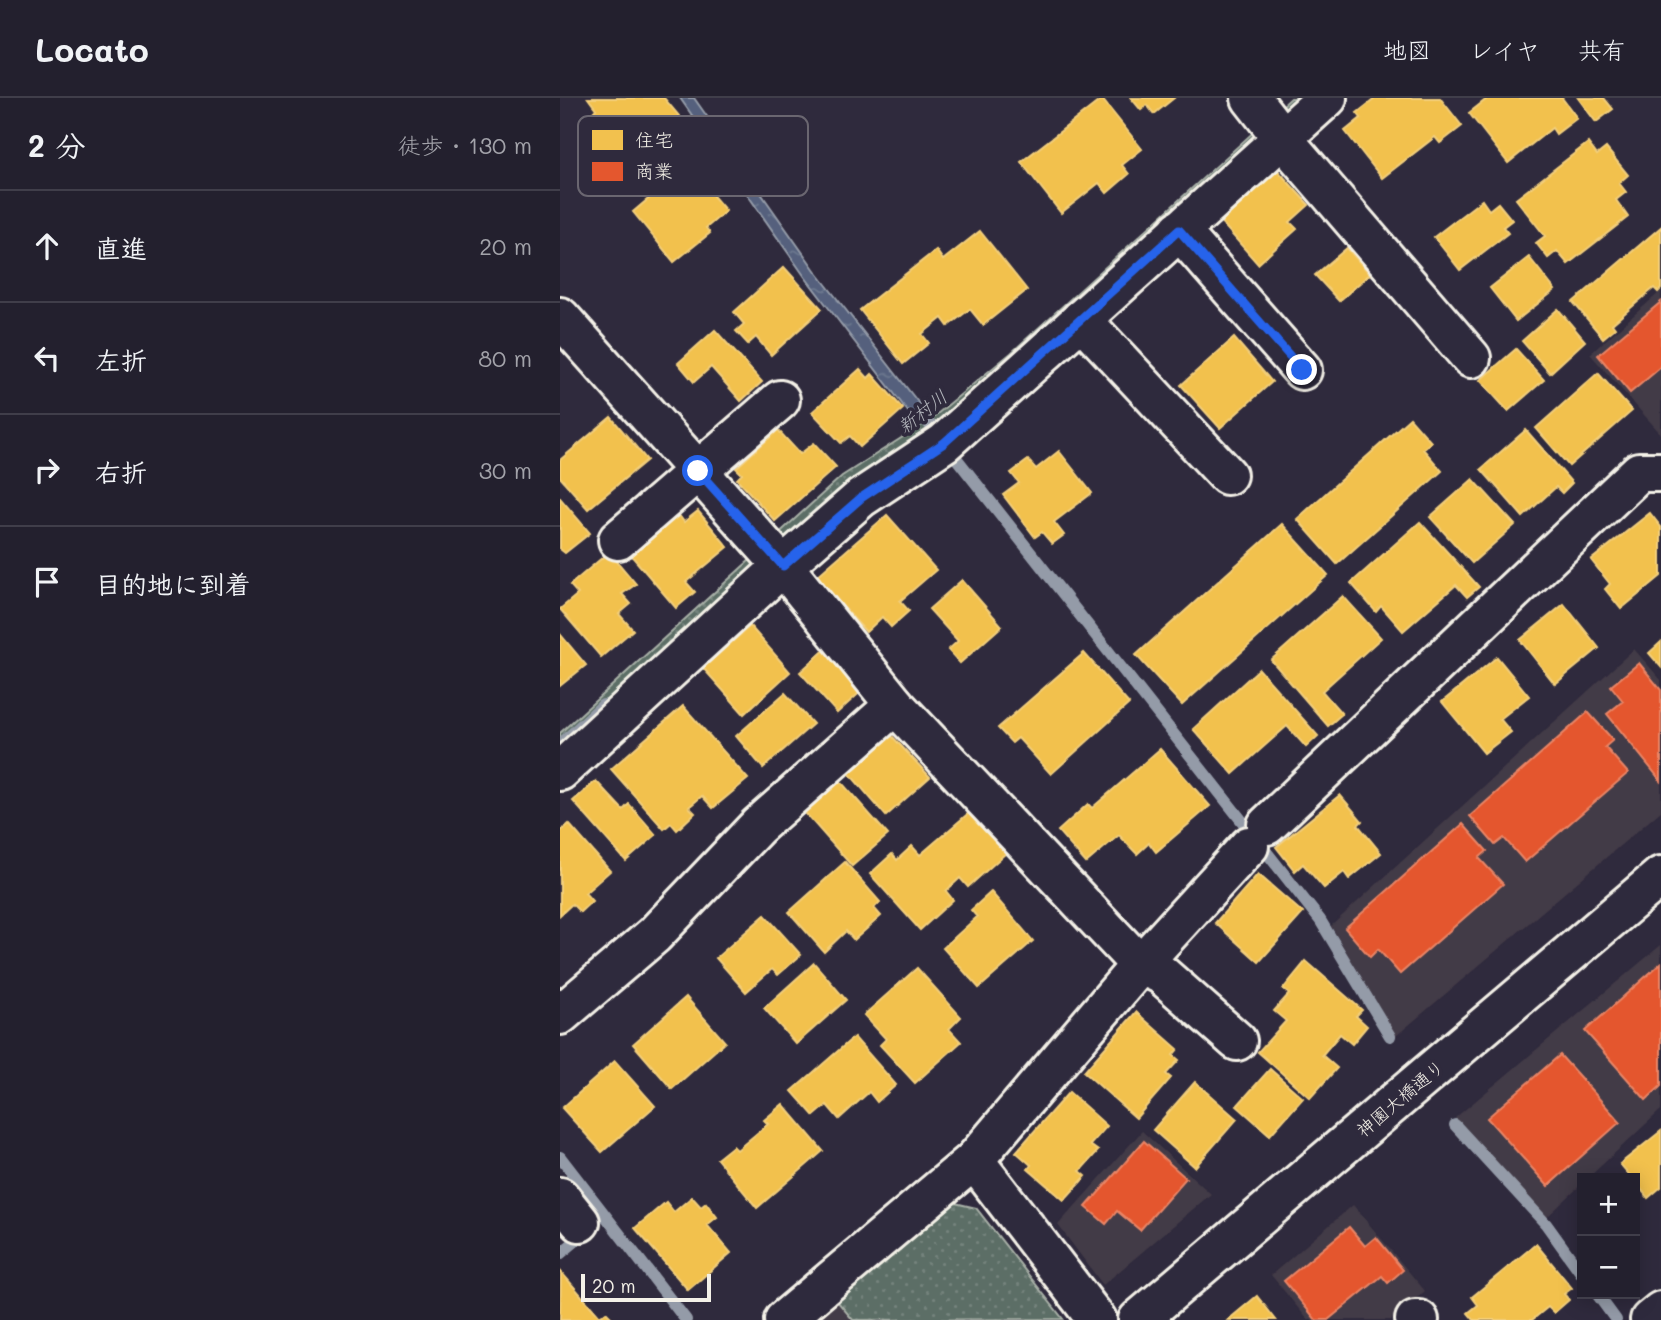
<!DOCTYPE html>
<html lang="ja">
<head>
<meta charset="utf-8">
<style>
	:root { --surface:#23202e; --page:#2f2d3a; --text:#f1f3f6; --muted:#a3a3aa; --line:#403e4a }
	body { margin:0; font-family:Mali,"Klee One",sans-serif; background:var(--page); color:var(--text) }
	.controls { position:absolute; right:21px; bottom:21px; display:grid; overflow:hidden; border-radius:0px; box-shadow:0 4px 18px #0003 }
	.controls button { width:63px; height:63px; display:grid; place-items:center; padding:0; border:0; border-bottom:2px solid var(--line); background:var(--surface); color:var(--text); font:35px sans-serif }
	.scale { position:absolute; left:21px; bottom:18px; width:130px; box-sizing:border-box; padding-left:7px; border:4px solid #f4f1e8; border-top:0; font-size:19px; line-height:24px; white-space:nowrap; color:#f4f1e8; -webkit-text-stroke:5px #2f2a3d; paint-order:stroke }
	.stop { position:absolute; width:21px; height:21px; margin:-16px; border:5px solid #2563eb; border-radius:50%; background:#fff }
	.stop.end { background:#2563eb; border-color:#fff; box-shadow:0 2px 7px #0008 }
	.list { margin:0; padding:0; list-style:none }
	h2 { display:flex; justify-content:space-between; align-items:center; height:91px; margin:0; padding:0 28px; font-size:30px }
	h2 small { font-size:23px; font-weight:400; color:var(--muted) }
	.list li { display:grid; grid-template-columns:46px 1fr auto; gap:21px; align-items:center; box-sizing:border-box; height:112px; padding:0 28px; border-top:2px solid var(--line) }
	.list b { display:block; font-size:26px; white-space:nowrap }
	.list em { font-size:23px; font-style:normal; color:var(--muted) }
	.icon { flex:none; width:38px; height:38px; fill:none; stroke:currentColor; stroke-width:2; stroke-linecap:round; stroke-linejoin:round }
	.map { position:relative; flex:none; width:1101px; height:1222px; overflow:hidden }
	header { display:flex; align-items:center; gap:42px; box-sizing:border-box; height:98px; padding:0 35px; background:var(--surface); border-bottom:2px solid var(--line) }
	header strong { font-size:33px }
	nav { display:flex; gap:38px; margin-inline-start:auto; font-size:24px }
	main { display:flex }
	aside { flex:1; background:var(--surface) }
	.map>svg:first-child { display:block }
	.built { fill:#423a46 }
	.grass { fill:url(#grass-dots); stroke:#a8b0a7; stroke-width:2 }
	.water { fill:url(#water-ripples); stroke:#949ba8; stroke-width:2 }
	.homes { fill:#f2c14e; stroke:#f3cf7c; stroke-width:2 }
	.shops { fill:#e4572e; stroke:#e98566; stroke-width:2 }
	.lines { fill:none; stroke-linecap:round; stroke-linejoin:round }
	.stream { stroke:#949ba8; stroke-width:12 }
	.street-casing { stroke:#f4f1e8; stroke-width:44 }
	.secondary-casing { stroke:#f4f1e8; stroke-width:44 }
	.street { stroke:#2f2a3d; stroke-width:38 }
	.secondary { stroke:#2f2a3d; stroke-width:38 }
	.route { stroke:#2563eb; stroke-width:9 }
	.labels { text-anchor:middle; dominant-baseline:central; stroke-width:7; stroke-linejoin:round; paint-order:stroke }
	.street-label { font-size:18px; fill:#f4f1e8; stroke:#2f2a3d }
	.water-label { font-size:19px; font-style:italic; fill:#b4b7bd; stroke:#2f2a3d }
	.key { fill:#2f2a3d; stroke:#6a6670; stroke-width:2 }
	.key-label { font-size:19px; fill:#f4f1e8 }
</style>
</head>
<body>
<header>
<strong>Locato</strong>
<nav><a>地図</a><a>レイヤ</a><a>共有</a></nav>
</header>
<main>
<aside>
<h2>2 分<small>徒歩 · 130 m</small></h2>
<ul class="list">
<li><svg class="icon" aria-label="ahead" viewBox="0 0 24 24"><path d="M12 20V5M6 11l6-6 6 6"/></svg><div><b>直進</b></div><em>20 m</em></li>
<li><svg class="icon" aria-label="left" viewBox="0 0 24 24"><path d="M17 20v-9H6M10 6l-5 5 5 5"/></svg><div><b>左折</b></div><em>80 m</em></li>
<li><svg class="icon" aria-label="right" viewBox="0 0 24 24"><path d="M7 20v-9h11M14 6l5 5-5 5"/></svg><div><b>右折</b></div><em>30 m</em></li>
<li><svg class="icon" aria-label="arrive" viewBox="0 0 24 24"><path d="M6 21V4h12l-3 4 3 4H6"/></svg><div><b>目的地に到着</b></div></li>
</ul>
</aside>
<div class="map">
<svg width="1101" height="1222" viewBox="0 0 1101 1222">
	<defs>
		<pattern id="grass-dots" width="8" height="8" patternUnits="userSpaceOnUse" patternTransform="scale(1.75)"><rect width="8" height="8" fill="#5c6e66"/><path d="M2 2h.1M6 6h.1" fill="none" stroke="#74837c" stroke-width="1.8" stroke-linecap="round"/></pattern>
		<pattern id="water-ripples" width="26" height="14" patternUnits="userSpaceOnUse" patternTransform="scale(1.75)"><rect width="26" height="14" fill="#54617d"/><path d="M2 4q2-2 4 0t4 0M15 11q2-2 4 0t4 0" fill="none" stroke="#6d788f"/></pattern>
	</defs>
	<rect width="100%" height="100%" fill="#2f2a3d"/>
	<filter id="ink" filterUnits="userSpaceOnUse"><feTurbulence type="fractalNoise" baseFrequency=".0143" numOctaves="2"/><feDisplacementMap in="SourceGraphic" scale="14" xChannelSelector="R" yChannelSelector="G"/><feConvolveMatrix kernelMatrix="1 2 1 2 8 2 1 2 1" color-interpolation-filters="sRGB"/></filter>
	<g filter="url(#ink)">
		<g class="built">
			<path d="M1101 193V336L1030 256Z"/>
			<path d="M1074 551 1101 582V713L836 938 771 828Z"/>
			<path d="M1101 847V1012L1028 1080H1022V1086L987 1119 895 1020Z"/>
			<path d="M582 1033 651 1096 543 1187 498 1127Z"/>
			<path d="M793 1107 865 1193 831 1222H748L711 1177Z"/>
			<path d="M277 1203 293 1222H253Z"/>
		</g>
		<g class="grass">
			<path d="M731 0H756L0 659V635L282 378 371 321 451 255Z"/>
			<path d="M395 1105 416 1110 503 1221 293 1222 277 1203Z"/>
		</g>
		<path class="water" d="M120 0H134L257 175 371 321 359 328 245 179Z"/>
		<g class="homes">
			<path d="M28 0H104L120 19 70 60 32 15 36 11Z"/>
			<path d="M571 0H614L594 16 587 7 581 12Z"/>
			<path d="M816 0H880L902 28 880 45 875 39 822 80 785 33 801 20 797 15Z"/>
			<path d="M928 0H1002L1017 20 996 36 992 30 948 65 909 15Z"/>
			<path d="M1018 0H1044L1053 11 1036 24Z"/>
			<path d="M542 1 582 51 562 67 569 76 547 95 539 85 501 115 461 64Z"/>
			<path d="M1028 45 1037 57 1046 50 1068 77 1059 85 1066 94 1056 102 1068 119 1008 166 997 153 988 160 976 145 985 138 956 101Z"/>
			<path d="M133 63 148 81 143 86 166 113 146 130 150 135 114 164 73 114Z"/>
			<path d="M712 66 749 107 730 124 737 131 698 166 660 123 679 106 673 100Z"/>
			<path d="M922 102 929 112 938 105 952 122 943 129 948 135 900 172 874 139Z"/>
			<path d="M1101 129V191L1098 194 1094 190 1052 226 1055 230 1043 240 1013 204Z"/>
			<path d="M420 133 467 192 423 227 410 211 388 228 382 220 362 236 369 245 343 266 300 212 376 152 383 162Z"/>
			<path d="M787 150 810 176 779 203 755 177Z"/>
			<path d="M969 159 995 192 956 223 930 190Z"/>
			<path d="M224 169 262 211 211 257 196 239 188 246 176 233 184 226 174 214Z"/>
			<path d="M998 211 1025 243 990 275 962 243Z"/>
			<path d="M155 232 202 284 181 303 151 269 134 284 118 265Z"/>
			<path d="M674 240 712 284 660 330 621 287Z"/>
			<path d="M956 251 984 282 948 313 920 282Z"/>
			<path d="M300 271 308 280 312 276 343 311 300 349 290 338 281 345 252 314Z"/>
			<path d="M1038 275 1072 313 1009 368 976 330Z"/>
			<path d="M51 319 87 362 28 411 0 379V362Z"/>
			<path d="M850 320 871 344 863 351 882 373 777 466 737 421Z"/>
			<path d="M218 332 240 356 254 345 276 369 215 423 177 381 182 376 176 370Z"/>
			<path d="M966 332 1012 385 1002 395 996 389 963 419 921 371Z"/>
			<path d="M499 353 532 395 494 424 504 437 492 446 482 434 475 439 443 397 459 385 451 375 468 362 476 371Z"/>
			<path d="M913 381 955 427 912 465 870 419Z"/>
			<path d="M0 400 30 435 5 455 0 451Z"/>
			<path d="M138 413 168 449 126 484 135 494 116 510 70 456 118 416 124 424Z"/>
			<path d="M1090 415 1101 429V478L1061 511 1045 491 1050 486 1031 462Z"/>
			<path d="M327 417 376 472 340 503 349 513 331 529 322 519 306 534 256 479Z"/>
			<path d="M860 424 919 489 907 499 896 487 843 533 821 508 816 514 791 485Z"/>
			<path d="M722 426 768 477 622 607 576 557Z"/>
			<path d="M49 454 76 486 62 496 71 506 59 516 73 532 41 559 0 511 18 496 10 487Z"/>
			<path d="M402 482 442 528 400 565 388 552 398 543 369 511Z"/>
			<path d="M783 498 821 540 762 593 782 616 768 628 711 562Z"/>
			<path d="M1004 506 1039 550 995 586 960 542Z"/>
			<path d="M190 528 230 574 184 616 143 570Z"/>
			<path d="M0 536 26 567 0 588Z"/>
			<path d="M1101 544V569L1089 555Z"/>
			<path d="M268 549 305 590 277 615 240 574Z"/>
			<path d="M524 555 569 606 491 676 458 640 452 645 438 630Z"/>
			<path d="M937 559 969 598 940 621 951 634 924 655 882 604Z"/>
			<path d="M699 571 758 638 746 649 727 628 673 676 633 631Z"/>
			<path d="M225 595 253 626 203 670 176 638Z"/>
			<path d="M123 608 188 681 153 710 142 698 129 709 135 715 117 732 111 725 104 731 51 671Z"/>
			<path d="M331 637 370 679 326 718 288 674Z"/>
			<path d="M600 651 650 708 596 754 589 745 577 756 559 737 526 765 498 733 528 706 532 710Z"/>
			<path d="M274 676 328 737 292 768 239 708Z"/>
			<path d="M36 683 63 712 69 706 96 737 66 763 13 703Z"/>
			<path d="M780 697 802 723 798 727 821 755 789 781 784 774 764 790 743 766 735 773 716 749Z"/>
			<path d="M410 714 446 755 408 789 400 780 386 793 393 802 360 832 310 776 332 756 337 762 352 748 360 757Z"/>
			<path d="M9 726 50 773 25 795 32 803 20 814 12 806 0 817V734Z"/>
			<path d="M285 764 320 804 314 810 321 818 294 842 286 833 264 854 229 814Z"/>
			<path d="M698 776 743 815 699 864 655 825Z"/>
			<path d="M431 794 473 843 419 890 383 850 417 819 411 812Z"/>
			<path d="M205 817 241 857 218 877 212 871 186 894 156 860Z"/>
			<path d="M746 863 802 912 796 918 807 928 792 946 780 936 762 957 777 970 750 1000 698 954 726 923 714 913 729 896 723 891Z"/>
			<path d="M254 865 286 902 236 946 204 910Z"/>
			<path d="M357 870 401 919 389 931 401 944 355 985 320 947 326 941 304 917Z"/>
			<path d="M126 899 165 944 112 991 73 946Z"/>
			<path d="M576 914 618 951 613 957 619 962 606 976 611 980 576 1020 524 974Z"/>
			<path d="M294 939 336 987 317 1004 309 994 279 1021 267 1007 254 1018 232 993Z"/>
			<path d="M55 963 95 1008 42 1054 2 1010Z"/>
			<path d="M710 971 743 1000 710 1037 677 1008Z"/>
			<path d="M635 984 677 1021 635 1069 593 1032Z"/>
			<path d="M509 994 547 1028 530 1047 538 1053 520 1073 526 1078 504 1102 468 1071 471 1067 456 1054Z"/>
			<path d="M223 1006 263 1053 197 1110 157 1061 173 1048 177 1052 208 1026 204 1022Z"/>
			<path d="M1101 1033V1089L1088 1100 1075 1084V1080H1072L1060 1066Z"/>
			<path d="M132 1099 141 1109 146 1105 157 1119 147 1127 171 1155 128 1192 75 1130 106 1104 114 1114Z"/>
			<path d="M976 1146 1012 1190 1004 1196 1009 1202 994 1215 988 1209 972 1222H914L908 1215 918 1207 912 1199Z"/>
			<path d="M1 1174 40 1219 46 1214 54 1222H0Z"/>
			<path d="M697 1198 716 1222H668Z"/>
		</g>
		<g class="shops">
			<path d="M1101 204V269L1070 295 1038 257Z"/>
			<path d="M1079 565 1101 592V683L1047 616 1063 603 1051 588Z"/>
			<path d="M1028 614 1053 642 1045 649 1068 675 965 764 944 740 935 747 910 718Z"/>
			<path d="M903 726 927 753 919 760 943 786 840 876 818 851 810 859 785 830Z"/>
			<path d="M1101 865V988L1086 1002 1025 933Z"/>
			<path d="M1000 957 1060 1024 988 1088 927 1020Z"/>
			<path d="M584 1043 626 1080 580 1132 557 1113 546 1126 526 1109Z"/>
			<path d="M789 1129 805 1148 816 1139 843 1172 828 1185 822 1178 768 1222H756L724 1183Z"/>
		</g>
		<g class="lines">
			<g class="stream">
				<path d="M367 323 760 822 830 938"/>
				<path d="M0 647 43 607"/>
				<path d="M895 1027 986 1126 1022 1176"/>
				<path d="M0 1059 126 1222"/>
				<path d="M0 1156 18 1141"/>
				<path d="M1037 1196 1056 1222"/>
			</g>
			<g class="street-casing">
				<g id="street">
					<path d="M691 0 723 41 911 260"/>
					<path d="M619 132 742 272"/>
					<path d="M0 219 223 468 335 607 580 867 601 876 677 943"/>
					<path d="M521 221 667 377"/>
					<path d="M58 442 220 302"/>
					<path d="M0 673 223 468 301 400 384 345 767 0"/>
					<path d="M707 727 1079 374H1101"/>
					<path d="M0 917 94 837 198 728 335 607"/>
					<path d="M0 1099 20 1124"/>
					<path d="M224 1222 414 1062 580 867 689 748"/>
					<path d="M855 1222H859"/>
					<path d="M1090 1222 1101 1213"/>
				</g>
			</g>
			<g class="secondary-casing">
				<g id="secondary">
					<path d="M414 1062 537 1222"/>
					<path d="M578 1222 1101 778"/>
				</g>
			</g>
			<use href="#street" class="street"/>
			<use href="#secondary" class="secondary"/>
		</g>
	</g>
	<g class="lines" filter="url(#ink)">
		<path class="route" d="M138 373 223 468 301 400 384 345 619 132 742 272"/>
	</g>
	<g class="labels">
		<g class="street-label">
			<text transform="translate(840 1000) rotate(-40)">神園大橋通り</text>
		</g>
		<g class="water-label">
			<text transform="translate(362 313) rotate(-38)">新村川</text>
		</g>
	</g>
	<rect x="18" y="18" width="230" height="80" rx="10" class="key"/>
	<rect x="32" y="32" width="31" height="20" fill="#f2c14e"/>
	<rect x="32" y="64" width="31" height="19" fill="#e4572e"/>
	<g class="key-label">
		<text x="75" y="49">住宅</text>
		<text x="75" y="80">商業</text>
	</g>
</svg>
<div class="controls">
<button>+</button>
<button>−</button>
</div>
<div class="scale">20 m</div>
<div class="stop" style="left:138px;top:373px"></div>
<div class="stop end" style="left:742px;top:272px"></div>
</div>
</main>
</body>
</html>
